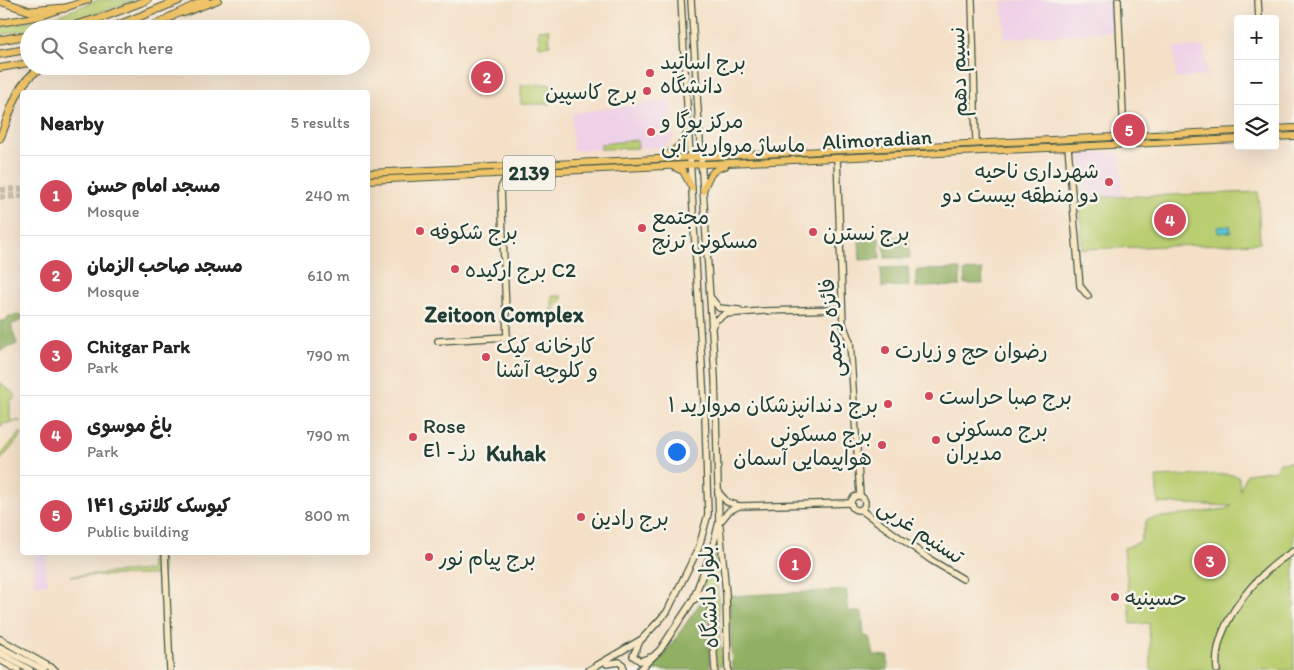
<!DOCTYPE html>
<html lang="en">
<head>
<meta charset="utf-8">
<style>
	:root { --surface:#fff; --page:#f6f6f6; --text:#222; --muted:#767676; --line:#e0e0e0; --accent:#d1495b }
	body { margin:0; font-family:Itim,"Playpen Sans Arabic",sans-serif; background:var(--page); color:var(--text) }
	.controls { position:absolute; right:15px; top:15px; display:grid; overflow:hidden; border-radius:5px; box-shadow:0 5px 20px #0002 }
	.controls button { width:45px; height:45px; display:grid; place-items:center; padding:0; border:0; border-bottom:1px solid var(--line); background:var(--surface); color:var(--text); font:25px sans-serif }
	.you { position:absolute; left:676px; top:451px; width:18px; height:18px; margin:-12px; border:4px solid #fff; border-radius:50%; background:#1a73e8; box-shadow:0 0 0 8px #1a73e833 }
	.badge { display:grid; place-items:center; width:32px; height:32px; border-radius:50%; background:var(--accent); color:#fff; font-size:16px; font-weight:700 }
	.pin { position:absolute; translate:-50% -50%; border:2px solid #fff; box-shadow:0 1px 5px #0006 }
	.list { margin:0; padding:0; list-style:none }
	h2 { display:flex; justify-content:space-between; align-items:center; height:65px; margin:0; padding:0 20px; font-size:21px }
	h2 small { font-size:16px; font-weight:400; color:var(--muted) }
	.list li { display:grid; grid-template-columns:32px 1fr auto; gap:15px; align-items:center; box-sizing:border-box; height:80px; padding:0 20px; border-top:1px solid var(--line) }
	.list b { display:block; font-size:19px; white-space:nowrap }
	.list p { margin:0; font-size:16px; white-space:nowrap; color:var(--muted) }
	.list em { font-size:16px; font-style:normal; color:var(--muted) }
	.icon { flex:none; width:28px; height:28px; fill:none; stroke:currentColor; stroke-width:2; stroke-linecap:round; stroke-linejoin:round }
	.map { position:relative; flex:none; width:1294px; height:670px; overflow:hidden }
	.search { position:absolute; background:var(--surface); box-shadow:0 5px 20px #0002; left:20px; top:20px; width:350px; height:55px; display:flex; align-items:center; gap:12px; box-sizing:border-box; padding:0 18px; border-radius:28px; color:var(--muted); font-size:19px }
	.panel { position:absolute; background:var(--surface); box-shadow:0 5px 20px #0002; left:20px; top:90px; width:350px; height:465px; border-radius:5px }
	.map>svg:first-child { display:block }
	.built { fill:#eed0e7 }
	.green { fill:#b9cd71; stroke:#6c8552 }
	.forest { fill:#92b063; stroke:#58764c }
	.water { fill:#55c0d0; stroke:#3a7e82 }
	.lines { fill:none; stroke-linecap:round; stroke-linejoin:round }
	.primary-tunnel { stroke:#c9bfaa; stroke-width:6; stroke-dasharray:6 3; stroke-linecap:butt }
	.secondary-casing { stroke:#3f554a; stroke-width:8 }
	.primary-casing { stroke:#3f554a; stroke-width:8 }
	.highway-casing { stroke:#3f554a; stroke-width:9 }
	.secondary { stroke:#f9e7c3; stroke-width:5.5 }
	.primary { stroke:#efc469; stroke-width:6 }
	.highway { stroke:#efc469; stroke-width:7 }
	.poi-dot { fill:#d1495b; stroke:#f7f3e8; stroke-width:2 }
	.labels { text-anchor:middle; dominant-baseline:central; stroke-width:5; stroke-linejoin:round; paint-order:stroke }
	.shield { fill:#f7f3e8; stroke:#60746a; stroke-width:1 }
	.shield-label { font-size:20px; font-weight:bold; fill:#1f3d34 }
	.poi-label { font-size:21px; fill:#1f3d34; stroke:#f7f3e8; text-anchor:start }
	.street-label { font-size:21px; fill:#1f3d34; stroke:#f7f3e8 }
	.neighbourhood-label { font-size:22px; font-weight:bold; fill:#1f3d34; stroke:#f7f3e8 }
</style>
</head>
<body>
<div class="map">
<svg width="1294" height="670" viewBox="0 0 1294 670">
	<rect width="100%" height="100%" fill="#f7f3e8"/>
	<filter id="ink" filterUnits="userSpaceOnUse"><feTurbulence type="fractalNoise" baseFrequency=".02" numOctaves="2"/><feDisplacementMap in="SourceGraphic" scale="10" xChannelSelector="R" yChannelSelector="G"/><feConvolveMatrix kernelMatrix="1 2 1 2 8 2 1 2 1" color-interpolation-filters="sRGB"/></filter>
	<filter id="wash" filterUnits="userSpaceOnUse"><feTurbulence type="fractalNoise" baseFrequency=".0096" numOctaves="4" result="noise"/><feDisplacementMap in="SourceGraphic" scale="20" xChannelSelector="R" yChannelSelector="G"/><feGaussianBlur stdDeviation="1.12" result="paint"/><feColorMatrix in="noise" values="0 0 0 0 0 0 0 0 0 0 0 0 0 0 0 0 0 1.4 0 .05"/><feComposite in="paint" operator="in"/></filter>
	<g filter="url(#wash)">
		<rect width="100%" height="100%" fill="#f4e0c7"/>
		<g class="built">
			<path d="M1027 0H1114L1116 31 1005 39 1002 2Z"/>
			<path d="M1205 47 1207 76 1176 78 1174 48Z"/>
			<path d="M671 100 674 137 664 147 573 150 572 113Z"/>
			<path d="M1080 153H1120L1123 196 1083 198Z"/>
			<path d="M47 553 46 577 48 578V584H34L33 554Z"/>
		</g>
		<g class="green">
			<path d="M98 0H135L75 21 0 35V27L57 16Z"/>
			<path d="M549 29 550 45 539 46 538 30Z"/>
			<path d="M551 84V104H521V85Z"/>
			<path d="M1238 133V136L718 161 717 159Z"/>
			<path d="M637 140 638 148 600 149 601 144Z"/>
			<path d="M1258 192 1260 243 1082 249 1080 198Z"/>
			<path d="M552 296H562V299L554 309 561 316 552 312Z"/>
			<path d="M0 382 15 395V399L10 400V420L21 421 2 424 0 428Z"/>
			<path d="M21 432 22 435 0 461V456Z"/>
			<path d="M1294 462V670H1151L1149 623 1131 624 1124 548 1140 542 1147 519 1226 509 1232 506 1158 503 1156 477 1228 474 1239 477 1240 490 1247 474 1276 470 1278 463Z"/>
			<path d="M716 549 721 666 717 665 713 589 702 588Z"/>
			<path d="M151 553H162L163 575 70 576 146 570 150 572Z"/>
		</g>
		<g class="forest">
			<path d="M890 237H909L910 258H885L884 243Z"/>
			<path d="M879 238 880 259 860 260 859 239Z"/>
			<path d="M908 267 909 286 882 287 881 268Z"/>
			<path d="M960 269V286L916 287V270Z"/>
			<path d="M982 270 983 284H965L964 271Z"/>
			<path d="M22 315V320L11 325 17 344 0 351V321H5L9 316Z"/>
			<path d="M846 590 849 612H862L864 636 870 637 874 655 888 656V670H732L729 596Z"/>
			<path d="M707 602 710 666 708 670H648L663 657 700 603Z"/>
		</g>
		<path class="water" d="M1230 225 1231 232 1218 233 1217 227Z"/>
	</g>
	<g filter="url(#ink)">
		<g class="lines">
			<g class="primary-tunnel">
				<path d="M0 190 22 189"/>
				<path d="M0 197 22 196"/>
			</g>
			<g class="secondary-casing">
				<g id="secondary">
					<path d="M972 0 976 142"/>
					<path d="M1118 0 1124 137"/>
					<path d="M1258 0 1259 19"/>
					<path d="M1068 147 1080 286 1088 296"/>
					<path d="M837 158 843 324 850 342 860 495"/>
					<path d="M711 298 719 308 739 310"/>
					<path d="M711 328 716 320 725 314 763 311 842 309"/>
					<path d="M438 341 507 337 501 188 508 174"/>
					<path d="M718 492 727 502 739 506 851 503"/>
					<circle cx="858" cy="503" r="7"/>
					<path d="M861 510 931 560 963 579"/>
					<path d="M720 522 729 511 739 506"/>
					<path d="M720 527 726 594 728 670"/>
					<path d="M165 552 170 670"/>
					<path d="M695 599 703 592 708 593 710 596 715 670"/>
					<path d="M0 639 55 670"/>
					<path d="M640 641 633 656 640 661 651 657"/>
					<path d="M0 647 44 670"/>
					<path d="M0 653 30 670"/>
					<path d="M0 660 18 670"/>
					<path d="M607 664 619 662 623 665V670"/>
					<path d="M589 670 642 639 667 612 699 547 708 514 705 418 681 0"/>
					<path d="M639 670 660 650 693 600 712 550 719 522 715 377 691 0"/>
					<path d="M1217 670C1212 626 1257 572 1294 551"/>
				</g>
			</g>
			<g class="primary-casing">
				<g id="primary">
					<path d="M184 13 218 0"/>
					<path d="M0 23 41 16 88 0"/>
					<path d="M145 29 172 17"/>
					<path d="M0 68 29 63"/>
					<path d="M1275 129 1294 128"/>
					<path d="M1275 137 1294 136"/>
					<path d="M665 156C678 149 685 141 689 127"/>
					<path d="M672 166 683 171 692 188"/>
					<path d="M368 173 1238 131"/>
					<path d="M368 180 1238 139"/>
					<path d="M703 191C708 178 711 169 725 166"/>
				</g>
			</g>
			<g class="highway-casing">
				<g id="highway">
					<path d="M0 1 30 11 65 8"/>
					<path d="M168 18 206 0"/>
					<path d="M62 29 103 17 147 0"/>
					<path d="M109 29 180 0"/>
					<path d="M0 40 29 35"/>
					<path d="M0 54 29 49"/>
					<path d="M0 138C12 111 16 77 47 66"/>
				</g>
			</g>
			<use href="#secondary" class="secondary"/>
			<use href="#primary" class="primary"/>
			<use href="#highway" class="highway"/>
		</g>
	</g>
	<g class="poi-dot">
		<circle cx="650" cy="73" r="5"/>
		<circle cx="647" cy="91" r="5"/>
		<circle cx="651" cy="132" r="5"/>
		<circle cx="1109" cy="182" r="5"/>
		<circle cx="642" cy="228" r="5"/>
		<circle cx="420" cy="231" r="5"/>
		<circle cx="813" cy="232" r="5"/>
		<circle cx="455" cy="269" r="5"/>
		<circle cx="885" cy="350" r="5"/>
		<circle cx="486" cy="357" r="5"/>
		<circle cx="929" cy="396" r="5"/>
		<circle cx="888" cy="404" r="5"/>
		<circle cx="413" cy="437" r="5"/>
		<circle cx="936" cy="440" r="5"/>
		<circle cx="882" cy="445" r="5"/>
		<circle cx="581" cy="517" r="5"/>
		<circle cx="429" cy="557" r="5"/>
		<circle cx="1115" cy="597" r="5"/>
	</g>
	<g class="labels">
		<rect class="shield" x="503" y="155.5" width="52" height="35" rx="4"/>
		<g class="shield-label">
			<text x="529" y="173">2139</text>
		</g>
		<g class="poi-label">
			<text x="660" y="61">برج اساتید<tspan x="660" dy="24">دانشگاه</tspan></text>
			<text x="637" y="91" text-anchor="end">برج کاسپین</text>
			<text x="661" y="120">مرکز یوگا و<tspan x="661" dy="24">ماساژ مروارید آبی</tspan></text>
			<text x="1099" y="170" text-anchor="end">شهرداری ناحیه<tspan x="1099" dy="24">دو منطقه بیست دو</tspan></text>
			<text x="652" y="216">مجتمع<tspan x="652" dy="24">مسکونی ترنج</tspan></text>
			<text x="430" y="231">برج شکوفه</text>
			<text x="823" y="232">برج نسترن</text>
			<text x="465" y="269">برج ارکیده C2</text>
			<text x="496" y="345">کارخانه کیک<tspan x="496" dy="24">و کلوچه آشنا</tspan></text>
			<text x="895" y="350">رضوان حج و زیارت</text>
			<text x="939" y="396">برج صبا حراست</text>
			<text x="878" y="404" text-anchor="end">برج دندانپزشکان مروارید ۱</text>
			<text x="423" y="425">Rose<tspan x="423" dy="24">E۱ - رز</tspan></text>
			<text x="946" y="428">برج مسکونی<tspan x="946" dy="24">مدیران</tspan></text>
			<text x="872" y="433" text-anchor="end">برج مسکونی<tspan x="872" dy="24">هواپیمایی آسمان</tspan></text>
			<text x="591" y="517">برج رادین</text>
			<text x="439" y="557">برج پیام نور</text>
			<text x="1125" y="597">حسینیه</text>
		</g>
		<g class="street-label">
			<text transform="translate(958 72) rotate(-92)">نسیم دهم</text>
			<text transform="translate(877 139) rotate(-3)">Alimoradian</text>
			<text transform="translate(831 328) rotate(-96)">فائزه رحیمی</text>
			<text transform="translate(921 531) rotate(34)">تسنیم غربی</text>
			<text transform="translate(708 597) rotate(-93)">بلوار دانشگاه</text>
		</g>
		<g class="neighbourhood-label">
			<text x="504" y="314">Zeitoon Complex</text>
			<text x="516" y="453">Kuhak</text>
		</g>
	</g>
</svg>
<div class="controls">
<button>+</button>
<button>−</button>
<button><svg class="icon" aria-label="layers" viewBox="0 0 24 24"><path d="M12 4l9 5-9 5-9-5zM3 14l9 5 9-5"/></svg></button>
</div>
<div class="you"></div>
<div class="pin badge" style="left:795px;top:564px">1</div>
<div class="pin badge" style="left:487px;top:77px">2</div>
<div class="pin badge" style="left:1210px;top:561px">3</div>
<div class="pin badge" style="left:1170px;top:220px">4</div>
<div class="pin badge" style="left:1129px;top:130px">5</div>
<div class="search"><svg class="icon" aria-label="search" viewBox="0 0 24 24"><circle cx="10" cy="10" r="6"/><path d="M15 15l6 6"/></svg>Search here</div>
<section class="panel">
<h2>Nearby<small>5 results</small></h2>
<ul class="list">
<li><span class="badge">1</span><div><b>مسجد امام حسن</b><p>Mosque</p></div><em>240 m</em></li>
<li><span class="badge">2</span><div><b>مسجد صاحب الزمان</b><p>Mosque</p></div><em>610 m</em></li>
<li><span class="badge">3</span><div><b>Chitgar Park</b><p>Park</p></div><em>790 m</em></li>
<li><span class="badge">4</span><div><b>باغ موسوی</b><p>Park</p></div><em>790 m</em></li>
<li><span class="badge">5</span><div><b>کیوسک کلانتری ۱۴۱</b><p>Public building</p></div><em>800 m</em></li>
</ul>
</section>
</div>
</body>
</html>
